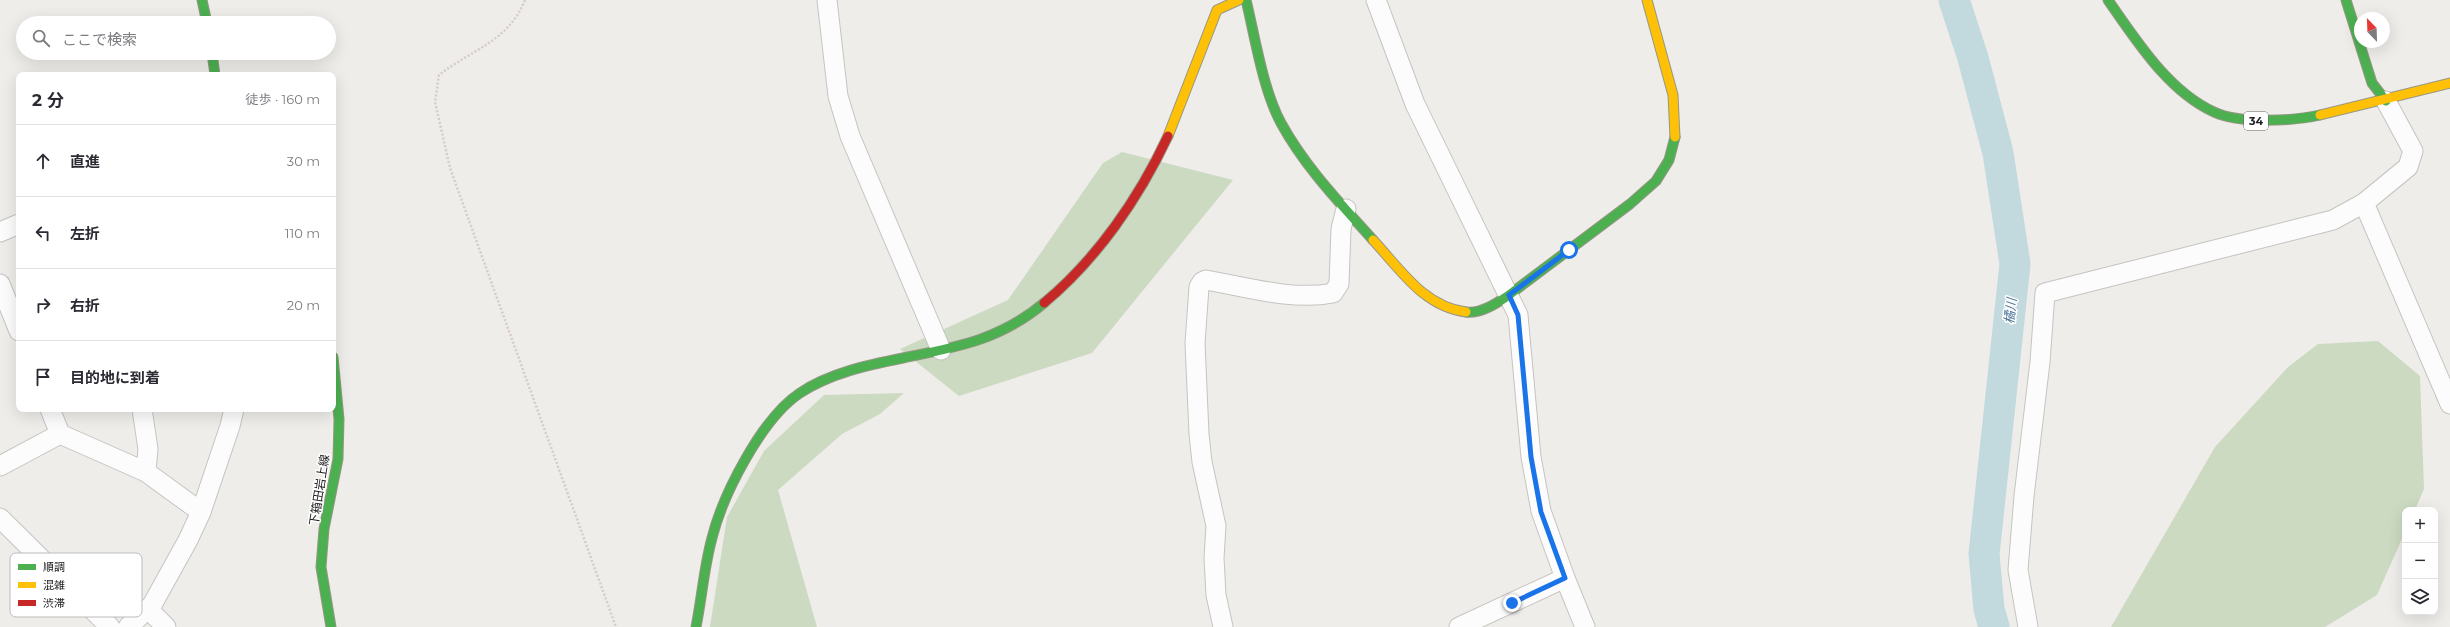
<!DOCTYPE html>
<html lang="ja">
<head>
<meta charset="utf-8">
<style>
	:root { --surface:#fff; --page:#f7f7f7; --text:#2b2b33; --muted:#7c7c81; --line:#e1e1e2 }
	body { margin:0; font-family:Montserrat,"Noto Sans JP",sans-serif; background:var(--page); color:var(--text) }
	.controls { position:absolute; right:12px; bottom:12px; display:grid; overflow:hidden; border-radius:8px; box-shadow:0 4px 16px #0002 }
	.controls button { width:36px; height:36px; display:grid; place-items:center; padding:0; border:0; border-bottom:1px solid var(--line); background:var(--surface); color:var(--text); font:20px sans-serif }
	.compass { position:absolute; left:2354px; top:12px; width:36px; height:36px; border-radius:50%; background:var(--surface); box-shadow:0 4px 16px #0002; rotate:337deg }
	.stop { position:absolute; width:12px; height:12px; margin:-9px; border:3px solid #1a73e8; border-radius:50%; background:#fff }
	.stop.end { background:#1a73e8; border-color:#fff; box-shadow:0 1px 4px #0008 }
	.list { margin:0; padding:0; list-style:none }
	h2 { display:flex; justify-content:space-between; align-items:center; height:52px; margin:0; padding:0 16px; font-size:17px }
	h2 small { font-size:13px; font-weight:400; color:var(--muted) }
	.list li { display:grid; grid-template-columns:26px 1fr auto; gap:12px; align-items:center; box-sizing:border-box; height:72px; padding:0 16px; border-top:1px solid var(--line) }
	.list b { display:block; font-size:15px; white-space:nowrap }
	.list em { font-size:13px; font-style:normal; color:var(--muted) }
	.icon { flex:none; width:22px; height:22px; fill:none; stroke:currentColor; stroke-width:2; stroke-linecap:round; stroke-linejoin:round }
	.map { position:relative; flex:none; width:2450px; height:627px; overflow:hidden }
	.search { position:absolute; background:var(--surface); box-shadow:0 4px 16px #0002; left:16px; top:16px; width:320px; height:44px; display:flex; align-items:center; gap:10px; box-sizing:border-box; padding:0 14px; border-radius:22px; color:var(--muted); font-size:15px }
	.panel { position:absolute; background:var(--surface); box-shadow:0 4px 16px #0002; left:16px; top:72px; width:320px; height:340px; border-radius:8px }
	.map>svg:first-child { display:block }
	.forest { fill:#ccdac2 }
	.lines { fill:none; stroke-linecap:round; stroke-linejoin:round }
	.river { stroke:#c2d9de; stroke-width:31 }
	.street-casing { stroke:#c5c4c2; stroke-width:21 }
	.fast-casing { stroke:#969784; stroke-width:11 }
	.slow-casing { stroke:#969784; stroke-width:11 }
	.jam-casing { stroke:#969784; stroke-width:11 }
	.path { stroke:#d6cbca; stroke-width:2.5; stroke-dasharray:2 2; stroke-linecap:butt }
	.street { stroke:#fdfcfc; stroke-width:19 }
	.fast { stroke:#4caf50; stroke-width:9 }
	.slow { stroke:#ffc107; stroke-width:9 }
	.jam { stroke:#c62828; stroke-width:9 }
	.route { stroke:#1a73e8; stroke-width:5 }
	.labels { text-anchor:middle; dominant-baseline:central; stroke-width:3; stroke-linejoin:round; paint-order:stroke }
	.shield { fill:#fff; stroke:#646464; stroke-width:1 }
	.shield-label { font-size:11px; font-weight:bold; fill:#212121 }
	.street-label { font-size:12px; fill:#212121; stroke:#fff }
	.water-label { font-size:13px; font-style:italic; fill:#4f7699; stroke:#fff }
	.key { fill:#fff; stroke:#bcbcbc; stroke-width:1 }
	.key-label { font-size:11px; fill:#212121 }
</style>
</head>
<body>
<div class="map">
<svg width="2450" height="627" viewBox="0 0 2450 627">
	<rect width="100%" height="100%" fill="#efedea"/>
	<g class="forest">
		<path d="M1122 152 1233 180 1092 353 959 396 900 349 1008 300 1103 163Z"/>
		<path d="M2378 341 2420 376 2424 489 2415 510H2405V532L2377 595 2325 627H2111L2215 447 2288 367 2318 344Z"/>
		<path d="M904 393 880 414 842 434 778 490 817 627H710L727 517 764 451 824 395Z"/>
	</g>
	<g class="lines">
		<path class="river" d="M1954 0 1973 58 1998 153 2015 264 1984 554 1989 609 1994 627"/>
		<g class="street-casing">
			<g id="street">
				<path d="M827 0 838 96 850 136 941 350"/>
				<path d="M1376 0 1415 104 1518 315 1531 457 1541 511 1565 578 1585 627"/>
				<path d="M2364 203 2450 404"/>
				<path d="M0 232 19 224"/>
				<path d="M0 284 19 331"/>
				<path d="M50 409 60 434 146 472 201 512"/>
				<path d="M142 409 148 449 146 472"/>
				<path d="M0 466 60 434"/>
				<path d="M0 518 110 627"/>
				<path d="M148 609 166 627"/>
				<path d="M128 627 152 605 188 540 201 512 230 426 234 409"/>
				<path d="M1223 627 1216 595 1214 558 1216 526 1202 462 1199 434 1195 343 1199 287 1202 282 1206 280C1247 287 1292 301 1333 293L1339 284 1341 229 1346 209"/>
				<path d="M1459 627 1565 578"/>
				<path d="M2028 627 2018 570 2024 496 2040 362 2045 293 2333 220 2364 203 2408 167 2413 151 2386 101"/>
			</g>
		</g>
		<g class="fast-casing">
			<g id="fast">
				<path d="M202 0 207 23"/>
				<path d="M1246 0C1255 37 1263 90 1281 123 1305 167 1340 203 1373 240"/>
				<path d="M2108 0C2136 40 2168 91 2214 112 2239 124 2293 121 2320 115"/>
				<path d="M2346 0 2372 83 2386 101"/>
				<path d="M212 53 215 75"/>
				<path d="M1466 312C1481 314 1497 303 1509 295L1630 204 1656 181 1669 160 1675 137"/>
				<path d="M331 627 321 567 324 529 338 459 339 419 333 357"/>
				<path d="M696 627C702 597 704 567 712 538 723 494 762 418 800 393 830 373 868 365 903 358 957 347 1000 340 1044 303"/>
			</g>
		</g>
		<g class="slow-casing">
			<g id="slow">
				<path d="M1647 0 1673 95 1675 137"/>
				<path d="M2320 115 2450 83"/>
				<path d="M1168 136 1217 10 1239 0"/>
				<path d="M1373 240C1401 270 1424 307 1466 312"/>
			</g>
		</g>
		<g class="jam-casing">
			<path id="jam" d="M1044 303C1097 259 1139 198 1168 136"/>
		</g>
		<path class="path" d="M525 0C509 41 471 50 439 75L435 102 450 168 616 627"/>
		<use href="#street" class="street"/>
		<use href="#fast" class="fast"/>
		<use href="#slow" class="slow"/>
		<use href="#jam" class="jam"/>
	</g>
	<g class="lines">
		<path class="route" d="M1512 603 1565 578 1541 512 1531 457 1518 315 1509 295 1569 250"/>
	</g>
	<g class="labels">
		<rect class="shield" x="2244" y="112" width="24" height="18" rx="3"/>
		<g class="shield-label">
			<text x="2256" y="121">34</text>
		</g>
		<g class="street-label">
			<text transform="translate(319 490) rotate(-81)">下箱田岩上線</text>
		</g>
		<g class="water-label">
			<text transform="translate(2010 311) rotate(-84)">橘川</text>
		</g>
	</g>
	<rect x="10" y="553" width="132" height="64" rx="6" class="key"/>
	<rect x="18" y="564" width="18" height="6" fill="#4caf50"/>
	<rect x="18" y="582" width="18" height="6" fill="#ffc107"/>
	<rect x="18" y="600" width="18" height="6" fill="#c62828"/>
	<g class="key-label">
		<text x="43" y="571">順調</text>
		<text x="43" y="589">混雑</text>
		<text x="43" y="607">渋滞</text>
	</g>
</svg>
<div class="controls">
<button>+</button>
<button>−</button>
<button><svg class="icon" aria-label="layers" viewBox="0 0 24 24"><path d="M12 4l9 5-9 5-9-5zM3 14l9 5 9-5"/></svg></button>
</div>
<svg class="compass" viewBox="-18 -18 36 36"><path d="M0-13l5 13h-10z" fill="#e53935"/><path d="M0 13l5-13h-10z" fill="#7c7c81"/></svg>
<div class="stop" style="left:1569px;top:250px"></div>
<div class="stop end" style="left:1512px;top:603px"></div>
<div class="search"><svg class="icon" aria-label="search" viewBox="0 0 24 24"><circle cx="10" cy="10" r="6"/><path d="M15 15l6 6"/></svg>ここで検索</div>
<section class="panel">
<h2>2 分<small>徒歩 · 160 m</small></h2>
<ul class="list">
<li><svg class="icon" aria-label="ahead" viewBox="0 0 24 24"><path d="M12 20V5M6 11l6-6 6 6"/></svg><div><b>直進</b></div><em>30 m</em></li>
<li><svg class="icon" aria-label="left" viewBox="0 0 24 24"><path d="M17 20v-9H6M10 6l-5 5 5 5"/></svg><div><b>左折</b></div><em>110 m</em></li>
<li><svg class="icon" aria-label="right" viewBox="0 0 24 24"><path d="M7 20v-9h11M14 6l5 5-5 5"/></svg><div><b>右折</b></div><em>20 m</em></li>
<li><svg class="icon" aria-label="arrive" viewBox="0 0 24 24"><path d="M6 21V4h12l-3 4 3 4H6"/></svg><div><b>目的地に到着</b></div></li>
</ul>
</section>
</div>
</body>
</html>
